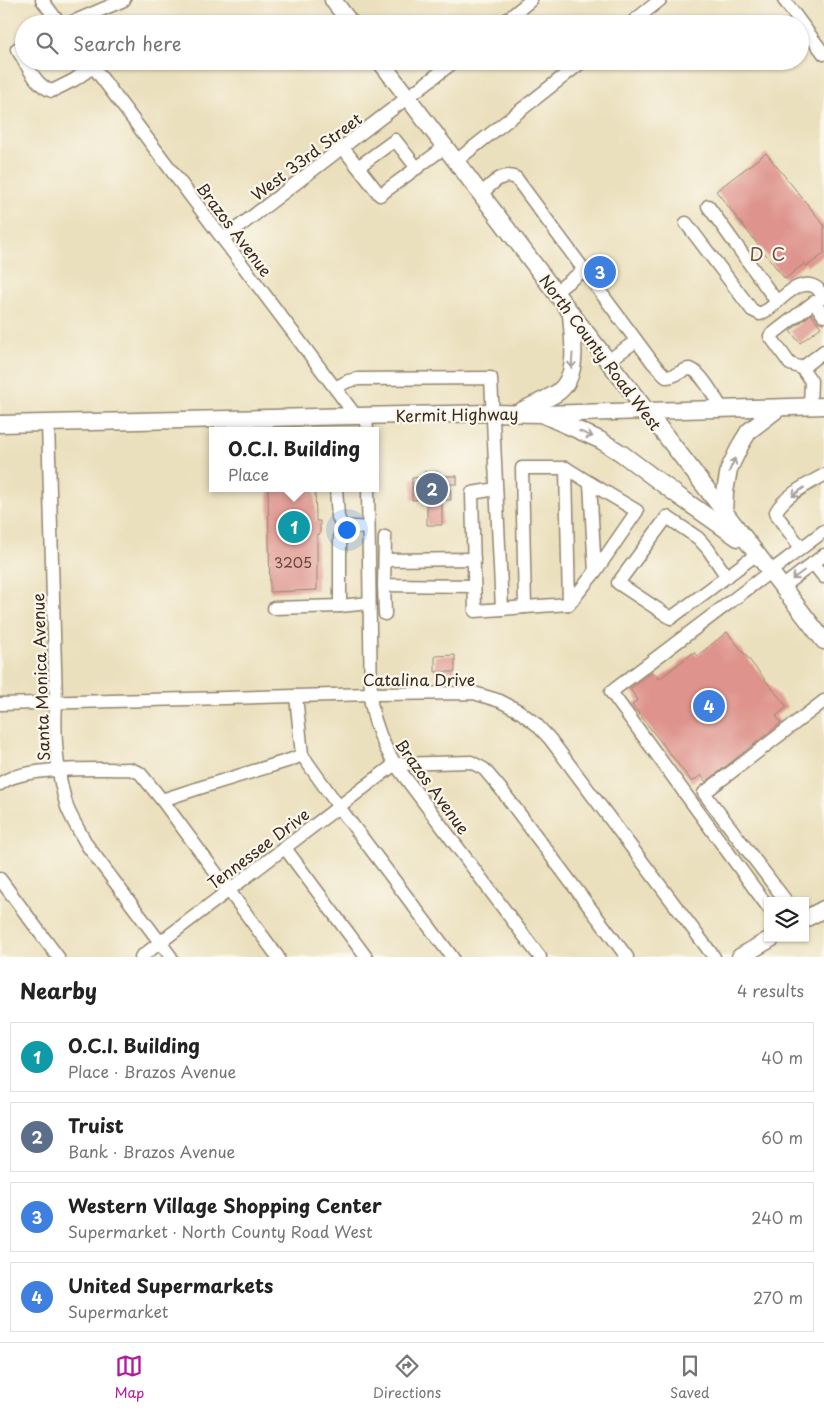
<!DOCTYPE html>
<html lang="en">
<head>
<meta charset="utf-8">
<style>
	:root { --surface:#fff; --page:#f6f6f6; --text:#222; --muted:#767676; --line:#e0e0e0; --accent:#b5179e }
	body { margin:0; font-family:"Playpen Sans",sans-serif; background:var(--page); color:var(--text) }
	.controls { position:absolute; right:15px; bottom:15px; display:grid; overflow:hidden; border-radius:0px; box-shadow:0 1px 4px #0004 }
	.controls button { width:45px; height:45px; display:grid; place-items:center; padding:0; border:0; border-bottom:1px solid var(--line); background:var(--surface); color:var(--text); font:25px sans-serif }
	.you { position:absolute; left:346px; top:529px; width:18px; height:18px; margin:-12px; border:4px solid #fff; border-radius:50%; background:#1a73e8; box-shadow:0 0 0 8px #1a73e833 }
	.badge { display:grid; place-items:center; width:32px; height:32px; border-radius:50%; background:var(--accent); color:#fff; font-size:16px; font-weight:700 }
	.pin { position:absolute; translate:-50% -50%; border:2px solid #fff; box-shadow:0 1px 5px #0006 }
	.popup { position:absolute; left:209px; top:427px; width:170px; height:65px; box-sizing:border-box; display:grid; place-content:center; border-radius:0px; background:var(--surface); filter:drop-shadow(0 1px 4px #0005); font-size:16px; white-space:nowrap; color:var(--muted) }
	.popup b { font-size:19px; color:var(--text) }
	.popup::after { content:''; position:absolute; left:50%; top:100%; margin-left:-10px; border:10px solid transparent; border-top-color:var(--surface) }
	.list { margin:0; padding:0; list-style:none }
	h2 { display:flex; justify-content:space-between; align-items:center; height:65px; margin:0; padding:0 20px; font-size:21px }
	h2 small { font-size:16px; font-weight:400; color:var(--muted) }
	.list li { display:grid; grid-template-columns:32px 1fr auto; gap:15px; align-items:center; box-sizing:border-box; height:70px; margin:0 10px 10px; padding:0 10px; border:1px solid var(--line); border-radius:0px }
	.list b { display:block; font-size:19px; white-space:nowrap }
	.list p { margin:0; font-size:16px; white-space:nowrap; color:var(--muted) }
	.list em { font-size:16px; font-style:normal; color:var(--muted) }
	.icon { flex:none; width:28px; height:28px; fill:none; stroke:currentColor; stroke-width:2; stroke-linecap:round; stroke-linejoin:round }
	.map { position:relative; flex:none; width:824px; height:957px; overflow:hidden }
	.search { position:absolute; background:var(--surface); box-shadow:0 1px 4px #0004; left:15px; right:15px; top:15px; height:55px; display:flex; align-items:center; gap:12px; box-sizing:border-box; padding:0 18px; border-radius:28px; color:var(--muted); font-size:19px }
	.sheet { height:385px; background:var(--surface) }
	nav { display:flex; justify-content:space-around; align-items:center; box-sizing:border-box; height:70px; border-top:1px solid var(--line); background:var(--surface); font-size:14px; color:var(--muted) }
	nav a { display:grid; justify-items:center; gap:2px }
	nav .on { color:var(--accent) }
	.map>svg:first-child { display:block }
	.building { fill:#de938c }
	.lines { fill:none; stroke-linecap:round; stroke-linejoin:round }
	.minor-casing { stroke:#93856e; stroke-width:15 }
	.major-casing { stroke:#93856e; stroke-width:19 }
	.minor { stroke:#fff; stroke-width:12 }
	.major { stroke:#fff; stroke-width:16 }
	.oneway { stroke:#a79f9a }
	.labels { text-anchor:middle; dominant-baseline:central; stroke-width:4.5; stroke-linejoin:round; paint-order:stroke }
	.number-label { font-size:14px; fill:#64443a }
	.street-label { font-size:16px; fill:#3b2a1e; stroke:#fbf7ec }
	.neighbourhood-label { font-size:18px; letter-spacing:1px; fill:#744f44; stroke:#fbf7ec }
</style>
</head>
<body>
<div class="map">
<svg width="824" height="957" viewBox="0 0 824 957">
	<rect width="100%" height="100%" fill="#fbf7ec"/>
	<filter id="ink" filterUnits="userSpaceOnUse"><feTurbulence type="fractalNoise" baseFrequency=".02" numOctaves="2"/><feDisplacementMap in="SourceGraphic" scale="10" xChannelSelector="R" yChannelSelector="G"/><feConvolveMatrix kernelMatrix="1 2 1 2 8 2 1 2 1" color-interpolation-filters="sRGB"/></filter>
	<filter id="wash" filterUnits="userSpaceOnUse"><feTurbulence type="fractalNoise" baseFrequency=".0096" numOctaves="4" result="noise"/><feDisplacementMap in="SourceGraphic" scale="20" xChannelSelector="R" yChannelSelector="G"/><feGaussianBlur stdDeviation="1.12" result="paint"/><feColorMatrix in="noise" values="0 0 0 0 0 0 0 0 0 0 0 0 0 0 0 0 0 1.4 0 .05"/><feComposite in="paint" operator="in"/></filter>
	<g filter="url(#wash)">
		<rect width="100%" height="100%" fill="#ebe0bd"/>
		<g id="blocks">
			<g class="building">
				<path d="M766 153 824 225V254L807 266 805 263 785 279 716 191Z"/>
				<path d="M811 314 821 327 800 343 790 331Z"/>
				<path d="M424 472H440V476H457V484H450L451 500H442V525H427V499L412 500V478L424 477Z"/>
				<path d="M268 488H315L316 521H320V534H317V590L270 592Z"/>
				<path d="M727 632 787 707 776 716 781 723 706 782 701 775 692 782 632 705 638 700 630 689 653 672 659 679 694 652 697 656Z"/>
				<path d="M455 655V672H435V656Z"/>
			</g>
		</g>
	</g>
	<g filter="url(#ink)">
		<use href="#blocks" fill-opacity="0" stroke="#93856e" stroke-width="1"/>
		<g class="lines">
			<g class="minor-casing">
				<g id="minor">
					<path d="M42 0 60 24"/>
					<path d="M784 0 824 54"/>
					<path d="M68 24 124 0"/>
					<path d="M502 24 531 0"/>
					<path d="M630 24 660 0"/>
					<path d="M24 45 17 49 24 60"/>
					<path d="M24 61C32 74 38 86 52 91L74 80 93 67"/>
					<path d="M89 61 356 416"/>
					<path d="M343 148 380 195 445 147"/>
					<path d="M456 161 583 61"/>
					<path d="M358 167 395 140 417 168"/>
					<path d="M481 194C491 185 502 171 516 178L653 363 666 377C675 377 681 370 689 369 699 368 717 401 722 409"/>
					<path d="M708 206 777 302C787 293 803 278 817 288 819 290 822 295 824 298"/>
					<path d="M686 223 752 310 760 314 769 309 777 302"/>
					<path d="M223 239 455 61"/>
					<path d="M555 292 584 270"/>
					<path d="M608 361 636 341"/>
					<path d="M802 368 824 351"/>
					<path d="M335 388 348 381 358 379 491 378 502 609 525 607 522 468H566L569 604 595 572 590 483 637 511 595 572"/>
					<path d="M810 407 811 381 802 368 790 364 770 336 814 302 824 316"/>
					<path d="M366 415 367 431"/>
					<path d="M48 423 56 702C54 736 57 774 67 807 72 820 80 832 87 845L171 957"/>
					<path d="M566 468 590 483"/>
					<path d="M336 488 338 517 342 526 368 528"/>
					<path d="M368 488 371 703C375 726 382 744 395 764L540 957"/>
					<path d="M496 489 472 493 475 611 502 609"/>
					<path d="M385 537 384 585 474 586"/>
					<path d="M801 548 778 517 776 512C784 496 808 484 824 475"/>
					<path d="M385 560 474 559"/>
					<path d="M813 563 824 577"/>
					<path d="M727 577 708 549 698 538 667 517 618 583 671 618 757 554"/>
					<path d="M384 585 385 614"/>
					<path d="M782 587 824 555"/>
					<path d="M340 606V535L342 526"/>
					<path d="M525 607 569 604"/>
					<path d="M274 608 340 606 369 603"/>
					<path d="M296 696 302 755 339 807 452 957"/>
					<path d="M0 704 371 694 474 693 500 701 519 711 536 724 550 739 714 957"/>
					<path d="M0 784C24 765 99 770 130 769L140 773 162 800 278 957"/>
					<path d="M162 800 199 788 290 760 302 755"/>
					<path d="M285 848 366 957"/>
					<path d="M0 879 58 957"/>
					<path d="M786 901 704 793 824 701"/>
					<path d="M768 907 611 692 824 531"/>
					<path d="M141 957 395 764 471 762 484 769 500 788 627 957"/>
				</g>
			</g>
			<g class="major-casing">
				<g id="major">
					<path d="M333 0 351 24"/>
					<path d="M380 61 571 313 824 641"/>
					<path d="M519 412C531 406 545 400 557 393 581 376 572 337 571 313"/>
					<path d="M544 415 600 440 621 453 680 497 738 538"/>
					<path d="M0 424 492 413 542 414 824 406"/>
					<path d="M724 512 725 492 729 469 741 444 749 431 779 408"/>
					<path d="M805 919 824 909"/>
					<path d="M740 957 772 938"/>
				</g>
			</g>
			<use href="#minor" class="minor"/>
			<use href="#major" class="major"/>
		</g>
		<defs><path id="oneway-shaft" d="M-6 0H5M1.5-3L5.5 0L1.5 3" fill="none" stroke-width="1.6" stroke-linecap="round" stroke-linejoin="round" transform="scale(1.25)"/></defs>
		<g class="oneway">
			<use href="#oneway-shaft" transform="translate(572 361) rotate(94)"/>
			<use href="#oneway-shaft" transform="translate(586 434) rotate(22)"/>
			<use href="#oneway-shaft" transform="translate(732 465) rotate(-67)"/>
			<use href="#oneway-shaft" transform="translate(798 492) rotate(144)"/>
			<use href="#oneway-shaft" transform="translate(798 575) rotate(143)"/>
		</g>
	</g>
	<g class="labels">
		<g class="number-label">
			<text x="293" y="562">3205</text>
		</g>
		<g class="street-label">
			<text transform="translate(306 156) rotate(-37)">West 33rd Street</text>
			<text transform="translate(235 229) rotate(53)">Brazos Avenue</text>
			<text transform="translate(601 352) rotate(53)">North County Road West</text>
			<text transform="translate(457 414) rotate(-1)">Kermit Highway</text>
			<text transform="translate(40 677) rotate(-92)">Santa Monica Avenue</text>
			<text x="419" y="679">Catalina Drive</text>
			<text transform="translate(433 786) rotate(54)">Brazos Avenue</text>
			<text transform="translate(258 848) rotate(-37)">Tennessee Drive</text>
		</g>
		<g class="neighbourhood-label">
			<text x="768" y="253">D C</text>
		</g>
	</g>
</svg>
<div class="controls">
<button><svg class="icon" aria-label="layers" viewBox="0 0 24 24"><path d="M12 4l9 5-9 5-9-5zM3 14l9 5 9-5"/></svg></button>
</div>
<div class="you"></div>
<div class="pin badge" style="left:294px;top:527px;background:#0f9aa8">1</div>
<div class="popup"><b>O.C.I. Building</b>Place</div>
<div class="pin badge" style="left:432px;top:489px;background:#5c6f8a">2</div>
<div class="pin badge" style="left:600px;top:272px;background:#3f7fe0">3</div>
<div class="pin badge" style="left:709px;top:706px;background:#3f7fe0">4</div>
<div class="search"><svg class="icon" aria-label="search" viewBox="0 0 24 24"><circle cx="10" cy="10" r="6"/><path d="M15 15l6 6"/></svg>Search here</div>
</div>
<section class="sheet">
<h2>Nearby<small>4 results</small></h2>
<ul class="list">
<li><span class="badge" style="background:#0f9aa8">1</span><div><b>O.C.I. Building</b><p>Place · Brazos Avenue</p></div><em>40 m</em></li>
<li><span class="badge" style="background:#5c6f8a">2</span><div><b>Truist</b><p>Bank · Brazos Avenue</p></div><em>60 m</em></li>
<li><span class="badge" style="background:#3f7fe0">3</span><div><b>Western Village Shopping Center</b><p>Supermarket · North County Road West</p></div><em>240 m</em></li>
<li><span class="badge" style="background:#3f7fe0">4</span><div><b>United Supermarkets</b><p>Supermarket</p></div><em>270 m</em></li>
</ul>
</section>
<nav>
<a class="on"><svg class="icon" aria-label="map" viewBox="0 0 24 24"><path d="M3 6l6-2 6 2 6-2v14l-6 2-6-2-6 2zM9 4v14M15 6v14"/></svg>Map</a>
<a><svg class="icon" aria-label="directions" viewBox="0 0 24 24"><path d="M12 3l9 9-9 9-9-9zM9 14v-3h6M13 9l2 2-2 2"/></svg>Directions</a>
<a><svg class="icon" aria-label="saved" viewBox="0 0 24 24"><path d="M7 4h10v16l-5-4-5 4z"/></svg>Saved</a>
</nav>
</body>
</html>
